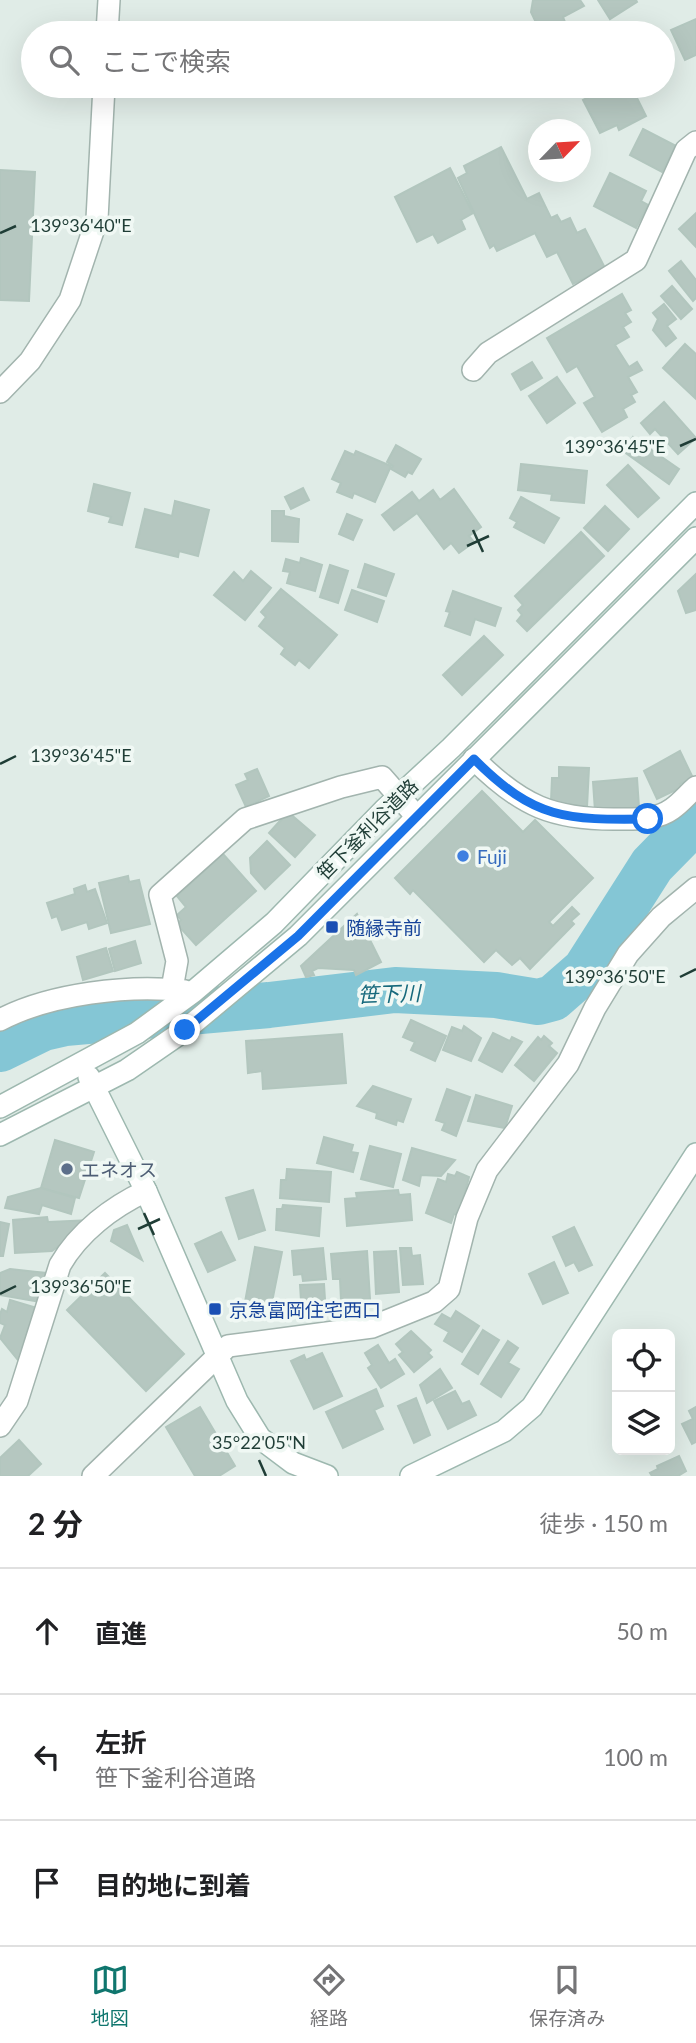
<!DOCTYPE html>
<html lang="ja">
<head>
<meta charset="utf-8">
<style>
	:root { --surface:#fff; --page:#f2f2f2; --text:#202124; --muted:#757577; --line:#e0e0e0; --accent:#0f766e }
	body { margin:0; font-family:Lato,"Noto Sans JP",sans-serif; background:var(--page); color:var(--text) }
	.controls { position:absolute; right:21px; bottom:21px; display:grid; overflow:hidden; border-radius:10px; box-shadow:0 7px 28px #0002 }
	.controls button { width:63px; height:63px; display:grid; place-items:center; padding:0; border:0; border-bottom:2px solid var(--line); background:var(--surface); color:var(--text); font:35px sans-serif }
	.compass { position:absolute; left:528px; top:119px; width:63px; height:63px; border-radius:50%; background:var(--surface); box-shadow:0 7px 28px #0002; rotate:65deg }
	.stop { position:absolute; width:21px; height:21px; margin:-16px; border:5px solid #1a73e8; border-radius:50%; background:#fff }
	.stop.end { background:#1a73e8; border-color:#fff; box-shadow:0 2px 7px #0008 }
	.list { margin:0; padding:0; list-style:none }
	h2 { display:flex; justify-content:space-between; align-items:center; height:91px; margin:0; padding:0 28px; font-size:30px }
	h2 small { font-size:23px; font-weight:400; color:var(--muted) }
	.list li { display:grid; grid-template-columns:46px 1fr auto; gap:21px; align-items:center; box-sizing:border-box; height:126px; padding:0 28px; border-top:2px solid var(--line) }
	.list b { display:block; font-size:26px; white-space:nowrap }
	.list p { margin:0; font-size:23px; white-space:nowrap; color:var(--muted) }
	.list em { font-size:23px; font-style:normal; color:var(--muted) }
	.icon { flex:none; width:38px; height:38px; fill:none; stroke:currentColor; stroke-width:2; stroke-linecap:round; stroke-linejoin:round }
	.map { position:relative; flex:none; width:696px; height:1476px; overflow:hidden }
	.search { position:absolute; background:var(--surface); box-shadow:0 7px 28px #0002; left:21px; right:21px; top:21px; height:77px; display:flex; align-items:center; gap:18px; box-sizing:border-box; padding:0 24px; border-radius:38px; color:var(--muted); font-size:26px }
	.sheet { height:469px; background:var(--surface) }
	nav { display:flex; justify-content:space-around; align-items:center; box-sizing:border-box; height:98px; border-top:2px solid var(--line); background:var(--surface); font-size:19px; color:var(--muted) }
	nav a { display:grid; justify-items:center; gap:4px }
	nav .on { color:var(--accent) }
	.map>svg:first-child { display:block }
	.lines { fill:none; stroke-linecap:round; stroke-linejoin:round }
	.river { stroke:#84c6d5; stroke-width:46 }
	.building { fill:#b5c7c0; stroke:#b2c6be; stroke-width:2 }
	.street-casing { stroke:#a2b4ae; stroke-width:24 }
	.secondary-casing { stroke:#9db8af; stroke-width:24 }
	.street { stroke:#fff; stroke-width:21 }
	.secondary { stroke:#fff; stroke-width:21 }
	.route { stroke:#1a73e8; stroke-width:9 }
	.ticks { fill:none; stroke:#1f3d36; stroke-width:2.5 }
	.shop-dot { fill:#3f7fe0; stroke:#f0f8f4; stroke-width:2.5 }
	.transit-dot { fill:#1a4fb4; stroke:#f0f8f4; stroke-width:2.5 }
	.service-dot { fill:#5c6f8a; stroke:#f0f8f4; stroke-width:2.5 }
	.labels { text-anchor:middle; dominant-baseline:central; stroke-width:7; stroke-linejoin:round; paint-order:stroke }
	.street-label { font-size:19px; fill:#1f3d36; stroke:#f0f8f4 }
	.shop-label { font-size:19px; fill:#366cbe; stroke:#f0f8f4; text-anchor:start }
	.transit-label { font-size:19px; fill:#164399; stroke:#f0f8f4; text-anchor:start }
	.service-label { font-size:19px; fill:#4e5e75; stroke:#f0f8f4; text-anchor:start }
	.water-label { font-size:21px; font-style:italic; fill:#16697c; stroke:#f0f8f4 }
	.ticks-label { font-size:18px; text-anchor:middle; fill:#1f3d36; stroke:#f0f8f4; stroke-width:7; stroke-linejoin:round; paint-order:stroke }
</style>
</head>
<body>
<div class="map">
<svg width="696" height="1476" viewBox="0 0 696 1476">
	<rect width="100%" height="100%" fill="#e0ece7"/>
	<g class="lines">
		<path class="river" d="M0 1049 43 1028 65 1023 269 1005 395 990 496 995 538 1002 553 998 585 970 652 865 696 820"/>
	</g>
	<g class="building">
		<path d="M533 0H580L584 6 563 17 565 22 538 27 531 12Z"/>
		<path d="M598 0H636L637 2 610 19Z"/>
		<path d="M696 19V55L685 60 671 30Z"/>
		<path d="M611 86H631L646 116 619 130 617 125 600 133 583 100Z"/>
		<path d="M643 129 676 146 662 172 630 155Z"/>
		<path d="M501 147 527 199 539 193 551 218 557 215 561 222 570 218 577 233 585 229 605 268 573 284 557 252 547 257 535 233 497 251 494 245 490 248 458 178 467 173 464 166Z"/>
		<path d="M450 168 473 213 461 220 465 229 438 243 433 234 417 242 395 197Z"/>
		<path d="M0 170 35 172 29 301 0 300Z"/>
		<path d="M610 173 646 191 641 201 648 205 636 228 594 206Z"/>
		<path d="M696 213V247L679 229Z"/>
		<path d="M681 261 696 280V298L693 301 669 271Z"/>
		<path d="M672 286 692 309 681 319 661 296Z"/>
		<path d="M622 294 631 310 625 313 631 322 623 327 629 337 615 345 629 367 637 362 642 370 628 377 637 392 631 395 635 402 623 409 627 417 602 432 584 403 595 397 577 366 567 372 547 338Z"/>
		<path d="M664 304 676 319 667 326 676 338 666 346 653 330 658 319 653 313Z"/>
		<path d="M685 344 696 354 695 398 663 368Z"/>
		<path d="M532 362 542 378 521 390 512 374Z"/>
		<path d="M557 377 575 403 547 423 529 396Z"/>
		<path d="M664 402 696 438 678 454 655 429 650 434 641 423Z"/>
		<path d="M633 437 679 469 669 484 623 451Z"/>
		<path d="M396 445 421 459 412 474 408 472 405 477 391 469 393 466 387 462Z"/>
		<path d="M345 451 354 455 356 451 391 466 375 502 354 493 352 498 337 492 341 483 332 479Z"/>
		<path d="M521 464 587 471 584 503 551 500 552 494 518 490Z"/>
		<path d="M628 465 659 498 638 517 607 485Z"/>
		<path d="M94 484 130 493 122 525 109 522 111 517 88 511Z"/>
		<path d="M303 488 309 500 291 509 285 497Z"/>
		<path d="M454 489 481 527 469 536 474 542 459 553 451 543 444 549 417 513 394 530 382 515 412 492 419 501 433 490 440 500Z"/>
		<path d="M521 497 559 518 544 543 514 527 517 522 510 518Z"/>
		<path d="M175 501 209 510 198 556 179 551 178 557 136 547 145 509 172 516Z"/>
		<path d="M605 506 629 529 608 551 584 528Z"/>
		<path d="M272 511H284V516L299 519 298 542 272 541Z"/>
		<path d="M347 514 362 520 353 540 339 534Z"/>
		<path d="M581 532 604 556 527 631 517 621 522 615 518 610 523 605 515 596Z"/>
		<path d="M301 558 322 565 315 591 287 583 290 572 283 571 286 559 300 563Z"/>
		<path d="M365 564 394 574 386 596 358 587Z"/>
		<path d="M330 565 348 571 338 603 320 597Z"/>
		<path d="M251 571 271 588 245 620 214 595 234 572 243 581Z"/>
		<path d="M696 574V610L686 613 678 591Z"/>
		<path d="M281 589 337 635 309 668 299 660 295 665 281 654 285 648 259 626 266 617 261 612Z"/>
		<path d="M352 590 384 601 377 622 345 610Z"/>
		<path d="M453 591 501 608 495 626 475 619 470 635 445 626 450 612 446 611Z"/>
		<path d="M484 636 503 655 462 695 443 675Z"/>
		<path d="M680 751 693 778 680 784 682 787 657 799 644 771Z"/>
		<path d="M559 767 589 768 587 807 555 806V801H551L552 778H559Z"/>
		<path d="M257 769 269 796 246 807 236 785 248 780 245 774Z"/>
		<path d="M637 778 639 807 595 811 593 782Z"/>
		<path d="M482 791 523 832 535 820 593 878 549 922 553 926 572 907 579 914 571 921 574 924 530 969 520 958 512 965 496 950 484 962 413 890 410 894 395 878Z"/>
		<path d="M288 812 315 835 295 857 269 833Z"/>
		<path d="M267 841 290 865 265 889 251 873 250 858Z"/>
		<path d="M223 854 256 891 196 945 177 924 181 920 177 915 186 907 177 896Z"/>
		<path d="M128 876 129 882 139 880 150 924 111 933 99 883Z"/>
		<path d="M85 885 87 892 95 889 107 923 89 929 87 922 62 930 57 916 52 918 47 903 75 894 74 889Z"/>
		<path d="M357 914 381 962 356 975 354 970 318 968 312 971 314 975 306 977 301 966Z"/>
		<path d="M135 941 141 963 115 971 109 949Z"/>
		<path d="M106 948 113 971 83 980 77 957Z"/>
		<path d="M411 1020 446 1036 435 1061 411 1050 415 1042 403 1037Z"/>
		<path d="M464 1026 481 1038 471 1061 443 1050 452 1027 462 1031Z"/>
		<path d="M493 1033 510 1041 512 1037 522 1042 502 1072 479 1060Z"/>
		<path d="M342 1034 346 1083 263 1089 262 1071 248 1073 246 1041Z"/>
		<path d="M544 1036 552 1043 549 1046 557 1053 534 1081 515 1065 538 1037 541 1040Z"/>
		<path d="M373 1086 411 1099 403 1122 397 1120 396 1125 376 1118 377 1113 357 1106Z"/>
		<path d="M447 1089 470 1097 456 1136 442 1130 445 1123 436 1120Z"/>
		<path d="M476 1095 512 1106 505 1128 468 1121Z"/>
		<path d="M324 1137 353 1145 351 1152 358 1153 353 1172 317 1163Z"/>
		<path d="M55 1140 94 1152 79 1198 41 1188Z"/>
		<path d="M370 1146 401 1154 393 1187 361 1179Z"/>
		<path d="M412 1148 455 1160 441 1176 421 1175 419 1186 403 1180Z"/>
		<path d="M287 1169 331 1172 329 1202 280 1198 281 1180H286Z"/>
		<path d="M457 1172 469 1177 459 1215 454 1214 451 1223 426 1213 438 1179 446 1182 448 1174 455 1176Z"/>
		<path d="M41 1188 75 1198 71 1214 42 1205 39 1214 5 1208 8 1197Z"/>
		<path d="M253 1190 265 1230 239 1239 226 1198Z"/>
		<path d="M398 1190 399 1195 410 1194 412 1220 347 1226 345 1199 357 1198 356 1193Z"/>
		<path d="M283 1205 321 1208 319 1236 276 1230 277 1209H282Z"/>
		<path d="M47 1217 48 1222 95 1220 52 1251 15 1253 13 1220Z"/>
		<path d="M0 1222 9 1224 3 1256H0Z"/>
		<path d="M127 1225 142 1260 111 1241 114 1230Z"/>
		<path d="M574 1227 592 1265 579 1271 574 1262 566 1266 553 1237Z"/>
		<path d="M221 1232 235 1260 208 1272 195 1244Z"/>
		<path d="M255 1247 282 1252 271 1307 245 1302Z"/>
		<path d="M323 1248 326 1279 303 1281 302 1274 294 1275 292 1251Z"/>
		<path d="M400 1248H411L412 1256 420 1255 423 1284 403 1285Z"/>
		<path d="M367 1251 370 1299 341 1300 340 1279H333L331 1254Z"/>
		<path d="M396 1251 399 1292 376 1294 374 1252Z"/>
		<path d="M554 1262 568 1293 543 1304 529 1274Z"/>
		<path d="M10 1269 46 1273 41 1302 0 1295V1273Z"/>
		<path d="M105 1273 184 1354 146 1391 67 1310Z"/>
		<path d="M324 1284 326 1315 302 1316 300 1285Z"/>
		<path d="M10 1300 40 1309 22 1365 0 1338 5 1325 0 1323V1314L2 1309 7 1312Z"/>
		<path d="M456 1311 479 1326 462 1352 444 1341 449 1332 435 1324 442 1314 451 1319Z"/>
		<path d="M483 1330 499 1340 478 1374 462 1364Z"/>
		<path d="M411 1331 431 1350 428 1353 432 1357 414 1372 399 1355 403 1352 396 1344Z"/>
		<path d="M508 1341 518 1348 508 1363 519 1369 501 1397 481 1384Z"/>
		<path d="M378 1345 389 1363 395 1359 404 1374 381 1388 368 1368 372 1365 365 1353Z"/>
		<path d="M322 1353 342 1396 314 1409 291 1361 304 1355 306 1360Z"/>
		<path d="M440 1369 452 1388 427 1403 420 1385Z"/>
		<path d="M376 1389 383 1406 374 1410 383 1429 343 1448 326 1412Z"/>
		<path d="M455 1391 462 1404 469 1401 476 1415 448 1429 434 1401Z"/>
		<path d="M416 1398 430 1435 414 1443 398 1406Z"/>
		<path d="M200 1407 235 1466 219 1476H195L166 1427Z"/>
		<path d="M696 1407V1442L692 1444 682 1424 693 1419 689 1411Z"/>
		<path d="M19 1440 41 1464 28 1476H0V1458Z"/>
		<path d="M679 1456 686 1471 678 1476H652L650 1473 658 1469 657 1466Z"/>
	</g>
	<g class="lines">
		<g class="street-casing">
			<g id="street">
				<path d="M107 33 109 0"/>
				<path d="M473 370 488 353 636 260 686 150 696 142"/>
				<path d="M0 392 30 361 70 300 97 219 104 86"/>
				<path d="M474 759C521 806 553 820 619 819 637 819 657 820 672 809 681 803 688 794 696 787"/>
				<path d="M172 989 177 961 160 895 245 819 341 787 382 777 417 817"/>
				<path d="M0 1020C49 994 130 984 185 991"/>
				<path d="M0 1426 17 1401 60 1265C79 1232 112 1207 146 1191"/>
				<path d="M93 1476 228 1346 372 1327 434 1302 449 1289 467 1218 487 1170 568 1064 595 1008 628 954 661 917 696 888"/>
			</g>
		</g>
		<g class="secondary-casing">
			<g id="secondary">
				<path d="M89 1077 146 1191 237 1401 260 1438 293 1463 327 1476"/>
				<path d="M0 1107 137 1033 193 992 274 923 384 810 451 748 696 503"/>
				<path d="M0 1135 127 1070 185 1030 298 936 696 538"/>
				<path d="M411 1476 504 1431 532 1407 696 1154"/>
			</g>
		</g>
		<use href="#street" class="street"/>
		<use href="#secondary" class="secondary"/>
	</g>
	<g class="lines">
		<path class="route" d="M185 1030 298 936 474 759C535 820 566 820 648 819"/>
	</g>
	<path class="ticks" d="M0 233 16 226M680 446 696 439M473 530 483 552M467 546 489 536M0 764 16 756M680 977 696 969M144 1213 154 1235M138 1229 160 1219M0 1294 16 1286M259 1460 266 1476"/>
	<circle class="shop-dot" cx="463" cy="856" r="7"/>
	<g class="transit-dot">
		<rect x="325" y="920" width="14" height="14" rx="3.5"/>
		<rect x="208" y="1302" width="14" height="14" rx="3.5"/>
	</g>
	<circle class="service-dot" cx="67" cy="1169" r="7"/>
	<g class="labels">
		<g class="street-label">
			<text transform="translate(367 829) rotate(-45)">笹下釜利谷道路</text>
		</g>
		<g class="shop-label">
			<text x="477" y="856">Fuji</text>
		</g>
		<g class="transit-label">
			<text x="346" y="927">随縁寺前</text>
			<text x="229" y="1309">京急富岡住宅西口</text>
		</g>
		<g class="service-label">
			<text x="81" y="1169">エネオス</text>
		</g>
		<g class="water-label">
			<text transform="translate(389 993) rotate(-2)">笹下川</text>
		</g>
	</g>
	<g class="ticks-label">
		<text x="81" y="232">139°36'40"E</text>
		<text x="615" y="453">139°36'45"E</text>
		<text x="81" y="762">139°36'45"E</text>
		<text x="615" y="983">139°36'50"E</text>
		<text x="81" y="1293">139°36'50"E</text>
		<text x="259" y="1449">35°22'05"N</text>
	</g>
</svg>
<div class="controls">
<button><svg class="icon" aria-label="locate" viewBox="0 0 24 24"><circle cx="12" cy="12" r="6"/><path d="M12 2v4M12 18v4M2 12h4M18 12h4"/></svg></button>
<button><svg class="icon" aria-label="layers" viewBox="0 0 24 24"><path d="M12 4l9 5-9 5-9-5zM3 14l9 5 9-5"/></svg></button>
</div>
<svg class="compass" viewBox="-18 -18 36 36"><path d="M0-13l5 13h-10z" fill="#e53935"/><path d="M0 13l5-13h-10z" fill="#757577"/></svg>
<div class="stop" style="left:648px;top:819px"></div>
<div class="stop end" style="left:185px;top:1030px"></div>
<div class="search"><svg class="icon" aria-label="search" viewBox="0 0 24 24"><circle cx="10" cy="10" r="6"/><path d="M15 15l6 6"/></svg>ここで検索</div>
</div>
<section class="sheet">
<h2>2 分<small>徒歩 · 150 m</small></h2>
<ul class="list">
<li><svg class="icon" aria-label="ahead" viewBox="0 0 24 24"><path d="M12 20V5M6 11l6-6 6 6"/></svg><div><b>直進</b></div><em>50 m</em></li>
<li><svg class="icon" aria-label="left" viewBox="0 0 24 24"><path d="M17 20v-9H6M10 6l-5 5 5 5"/></svg><div><b>左折</b><p>笹下釜利谷道路</p></div><em>100 m</em></li>
<li><svg class="icon" aria-label="arrive" viewBox="0 0 24 24"><path d="M6 21V4h12l-3 4 3 4H6"/></svg><div><b>目的地に到着</b></div></li>
</ul>
</section>
<nav>
<a class="on"><svg class="icon" aria-label="map" viewBox="0 0 24 24"><path d="M3 6l6-2 6 2 6-2v14l-6 2-6-2-6 2zM9 4v14M15 6v14"/></svg>地図</a>
<a><svg class="icon" aria-label="directions" viewBox="0 0 24 24"><path d="M12 3l9 9-9 9-9-9zM9 14v-3h6M13 9l2 2-2 2"/></svg>経路</a>
<a><svg class="icon" aria-label="saved" viewBox="0 0 24 24"><path d="M7 4h10v16l-5-4-5 4z"/></svg>保存済み</a>
</nav>
</body>
</html>
